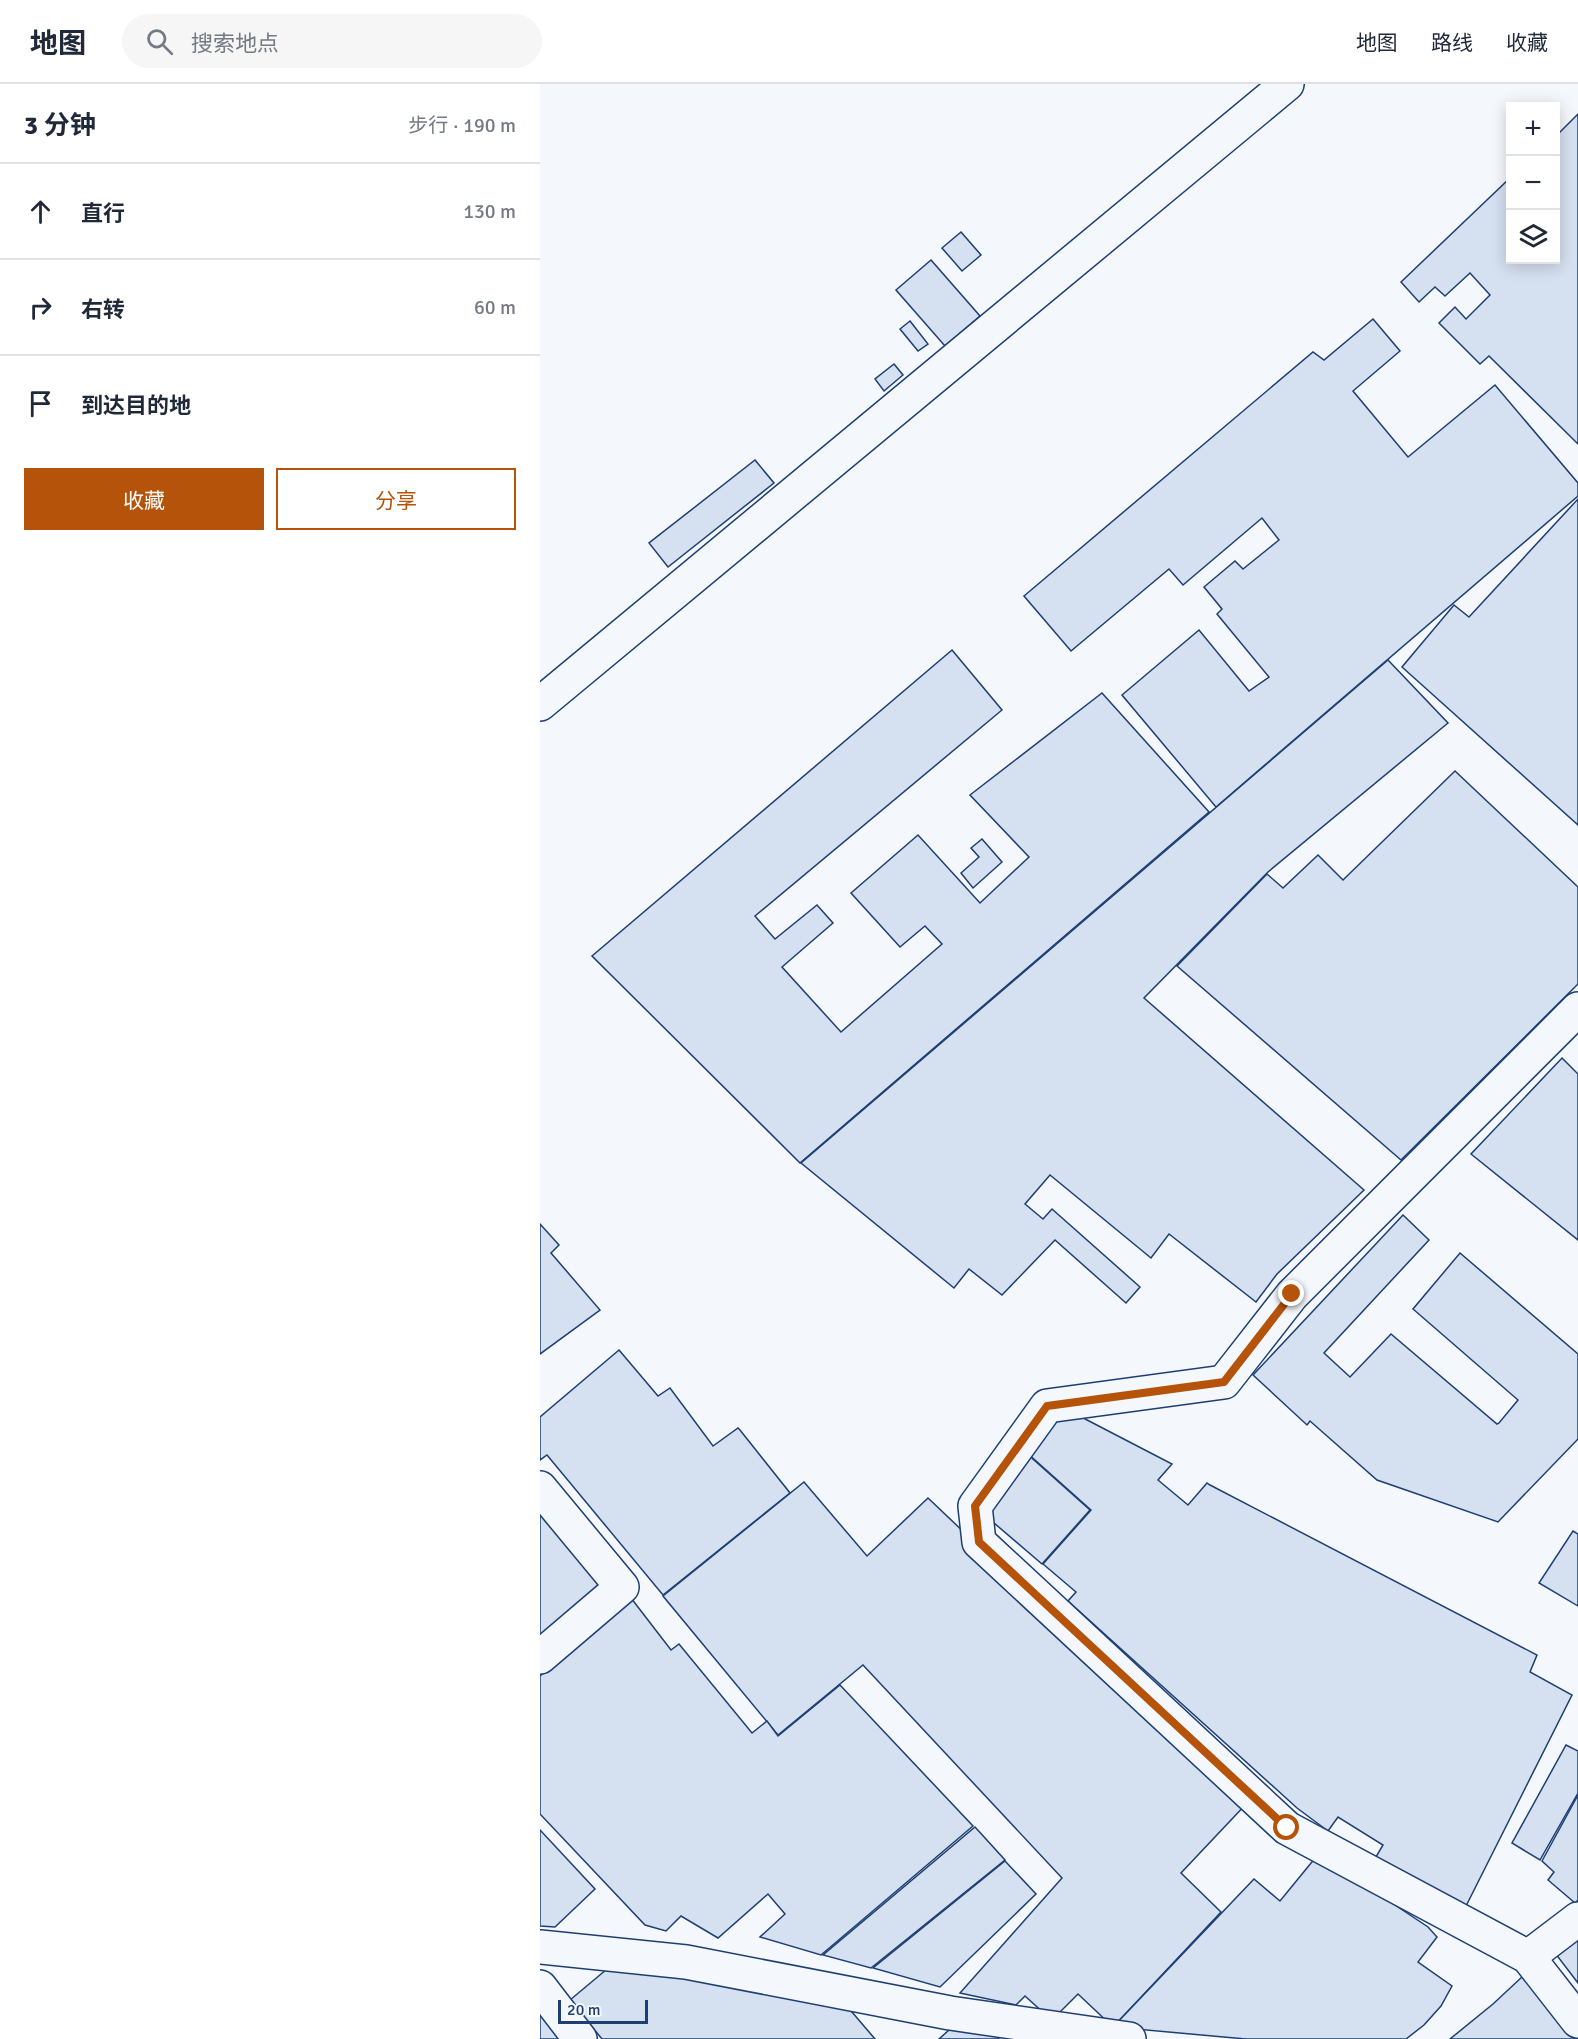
<!DOCTYPE html>
<html lang="zh">
<head>
<meta charset="utf-8">
<style>
	:root { --surface:#fff; --page:#f6f6f7; --text:#1f2937; --muted:#747a83; --line:#e0e1e3; --accent:#b45309 }
	body { margin:0; font-family:Signika,"Noto Sans SC",sans-serif; background:var(--page); color:var(--text) }
	.controls { position:absolute; right:18px; top:18px; display:grid; overflow:hidden; border-radius:0px; box-shadow:0 3px 15px #0003 }
	.controls button { width:54px; height:54px; display:grid; place-items:center; padding:0; border:0; border-bottom:2px solid var(--line); background:var(--surface); color:var(--text); font:30px sans-serif }
	.scale { position:absolute; left:18px; bottom:15px; width:90px; box-sizing:border-box; padding-left:6px; border:3px solid #1d3f73; border-top:0; font-size:16px; line-height:21px; white-space:nowrap; color:#1d3f73; -webkit-text-stroke:4px #f4f7fb; paint-order:stroke }
	.stop { position:absolute; width:18px; height:18px; margin:-14px; border:4px solid #b45309; border-radius:50%; background:#fff }
	.stop.end { background:#b45309; border-color:#fff; box-shadow:0 2px 6px #0008 }
	.list { margin:0; padding:0; list-style:none }
	h2 { display:flex; justify-content:space-between; align-items:center; height:78px; margin:0; padding:0 24px; font-size:26px }
	h2 small { font-size:20px; font-weight:400; color:var(--muted) }
	.list li { display:grid; grid-template-columns:39px 1fr auto; gap:18px; align-items:center; box-sizing:border-box; height:96px; padding:0 24px; border-top:2px solid var(--line) }
	.list b { display:block; font-size:22px; white-space:nowrap }
	.list em { font-size:20px; font-style:normal; color:var(--muted) }
	.actions { display:flex; gap:12px; padding:18px 24px }
	.actions a { flex:1; padding:14px 0; border:2px solid var(--accent); border-radius:0px; text-align:center; font-size:21px; color:var(--accent) }
	.actions .main { background:var(--accent); color:#fff }
	.icon { flex:none; width:33px; height:33px; fill:none; stroke:currentColor; stroke-width:2; stroke-linecap:round; stroke-linejoin:round }
	.map { position:relative; flex:none; width:1038px; height:1955px; overflow:hidden }
	header { display:flex; align-items:center; gap:36px; box-sizing:border-box; height:84px; padding:0 30px; background:var(--surface); border-bottom:2px solid var(--line) }
	header strong { font-size:28px }
	nav { display:flex; gap:33px; margin-inline-start:auto; font-size:21px }
	.search { width:420px; height:54px; background:var(--page); display:flex; align-items:center; gap:15px; box-sizing:border-box; padding:0 21px; border-radius:33px; color:var(--muted); font-size:22px }
	main { display:flex }
	aside { flex:1; background:var(--surface) }
	.map>svg:first-child { display:block }
	.building { fill:#d5e0f0; stroke:#1d3f73; stroke-width:1.5 }
	.lines { fill:none; stroke-linecap:round; stroke-linejoin:round }
	.minor-casing { stroke:#1d3f73; stroke-width:36 }
	.minor { stroke:#f4f7fb; stroke-width:33 }
	.route { stroke:#b45309; stroke-width:8 }
</style>
</head>
<body>
<header>
<strong>地图</strong>
<div class="search"><svg class="icon" aria-label="search" viewBox="0 0 24 24"><circle cx="10" cy="10" r="6"/><path d="M15 15l6 6"/></svg>搜索地点</div>
<nav><a>地图</a><a>路线</a><a>收藏</a></nav>
</header>
<main>
<aside>
<h2>3 分钟<small>步行 · 190 m</small></h2>
<ul class="list">
<li><svg class="icon" aria-label="ahead" viewBox="0 0 24 24"><path d="M12 20V5M6 11l6-6 6 6"/></svg><div><b>直行</b></div><em>130 m</em></li>
<li><svg class="icon" aria-label="right" viewBox="0 0 24 24"><path d="M7 20v-9h11M14 6l5 5-5 5"/></svg><div><b>右转</b></div><em>60 m</em></li>
<li><svg class="icon" aria-label="arrive" viewBox="0 0 24 24"><path d="M6 21V4h12l-3 4 3 4H6"/></svg><div><b>到达目的地</b></div></li>
</ul>
<div class="actions"><a class="main">收藏</a><a>分享</a></div>
</aside>
<div class="map">
<svg width="1038" height="1955" viewBox="0 0 1038 1955">
	<rect width="100%" height="100%" fill="#f4f7fb"/>
	<g class="building">
		<path d="M1038 30V360L949 272 940 280 899 239 915 223 926 235 950 211 930 189 905 212 895 203 879 218 861 198 970 94V176H1016V52Z"/>
		<path d="M421 148 441 171 422 187 402 164Z"/>
		<path d="M391 176 440 232 405 262 356 206Z"/>
		<path d="M833 235 860 267 813 307 868 373 955 301 1038 399V412L676 723 582 611 659 546 709 607 729 593 677 530 682 525 664 503 695 477 703 485 739 456 722 434 643 501 629 485 531 567 484 512 773 268 784 276Z"/>
		<path d="M370 237 388 260 378 267 360 245Z"/>
		<path d="M354 280 363 291 344 307 335 295Z"/>
		<path d="M215 376 234 399 128 483 109 459Z"/>
		<path d="M1038 415V741L862 583 914 521 929 533Z"/>
		<path d="M412 566 462 626 215 832 235 855 277 821 293 839 242 883 301 948 402 860 385 842 360 863 311 809 378 751 440 819 489 773 430 711 562 609 669 728 260 1079 52 872Z"/>
		<path d="M848 576 908 639 728 788 604 914 824 1106 737 1190 716 1218 629 1150 611 1174 510 1091 485 1120 503 1135 512 1125 600 1203 586 1219 515 1156 462 1211 429 1185 414 1204 261 1079Z"/>
		<path d="M915 687 1038 803V900L861 1076 637 882 727 790 743 804 778 771 803 796Z"/>
		<path d="M442 755 462 778 433 804 421 789 439 773 431 764Z"/>
		<path d="M1022 974 1038 990V1156L931 1070Z"/>
		<path d="M863 1131 889 1156 784 1269 810 1293 851 1250 957 1340 959 1339 978 1316 873 1225 920 1169 1038 1270V1355L958 1438 837 1396 770 1337 767 1341 713 1291Z"/>
		<path d="M0 1140 19 1161 11 1169 60 1226 0 1270Z"/>
		<path d="M79 1266 118 1312 130 1304 173 1362 198 1344 200 1346 250 1409 123 1511 7 1371 0 1376V1333Z"/>
		<path d="M524 1324 632 1380 618 1396 648 1421 667 1399 670 1401 997 1571 990 1588 1032 1611 923 1828 833 1778 843 1761 798 1733 788 1747 757 1724 528 1517 536 1508 503 1480 551 1426 486 1368Z"/>
		<path d="M485 1368 550 1426 502 1480 447 1433Z"/>
		<path d="M264 1398 327 1472 388 1414 708 1718 641 1789 681 1828 573 1943 538 1910 515 1933 506 1931 485 1912 476 1921 420 1909 522 1794 323 1581 238 1651 123 1512Z"/>
		<path d="M0 1418 61 1502 0 1556Z"/>
		<path d="M1033 1447 1038 1450V1522L999 1499Z"/>
		<path d="M91 1514 131 1566 139 1560 212 1649 227 1637 238 1652 300 1601 433 1742 281 1871 220 1853 245 1830 228 1810 178 1854 141 1832 126 1847 105 1841 0 1730V1592Z"/>
		<path d="M1026 1661 1038 1667V1709L1000 1776 972 1759Z"/>
		<path d="M1038 1711V1816L1035 1819 1008 1796 1014 1788 1002 1777Z"/>
		<path d="M435 1743 465 1776 331 1884 283 1871Z"/>
		<path d="M0 1746 55 1805 15 1843 0 1842Z"/>
		<path d="M776 1773 804 1787 888 1843 897 1853 878 1878 912 1902 901 1922 884 1941 866 1955H706L573 1943 714 1795 740 1817Z"/>
		<path d="M465 1777 496 1810 400 1903 333 1884Z"/>
		<path d="M1038 1854V1899L1015 1869Z"/>
		<path d="M79 1875 300 1914 335 1955H62L30 1916Z"/>
		<path d="M983 1892 1037 1955H910L953 1920Z"/>
		<path d="M0 1920 28 1955H0Z"/>
		<path d="M418 1938 448 1944 459 1955H399Z"/>
	</g>
	<g class="lines">
		<g class="minor-casing">
			<g id="minor">
				<path d="M0 620 747 0"/>
				<path d="M1038 925 752 1211 684 1298 507 1322 435 1422 439 1458 747 1744 988 1873 1038 1937"/>
				<path d="M0 1404 82 1503 0 1573"/>
				<path d="M0 1863 146 1878 410 1929 589 1955"/>
				<path d="M988 1873 1038 1835"/>
				<path d="M0 1903 40 1955"/>
			</g>
		</g>
		<use href="#minor" class="minor"/>
	</g>
	<g class="lines">
		<path class="route" d="M747 1744 439 1458 435 1422 507 1322 684 1298 752 1210"/>
	</g>
</svg>
<div class="controls">
<button>+</button>
<button>−</button>
<button><svg class="icon" aria-label="layers" viewBox="0 0 24 24"><path d="M12 4l9 5-9 5-9-5zM3 14l9 5 9-5"/></svg></button>
</div>
<div class="scale">20 m</div>
<div class="stop" style="left:747px;top:1744px"></div>
<div class="stop end" style="left:752px;top:1210px"></div>
</div>
</main>
</body>
</html>
